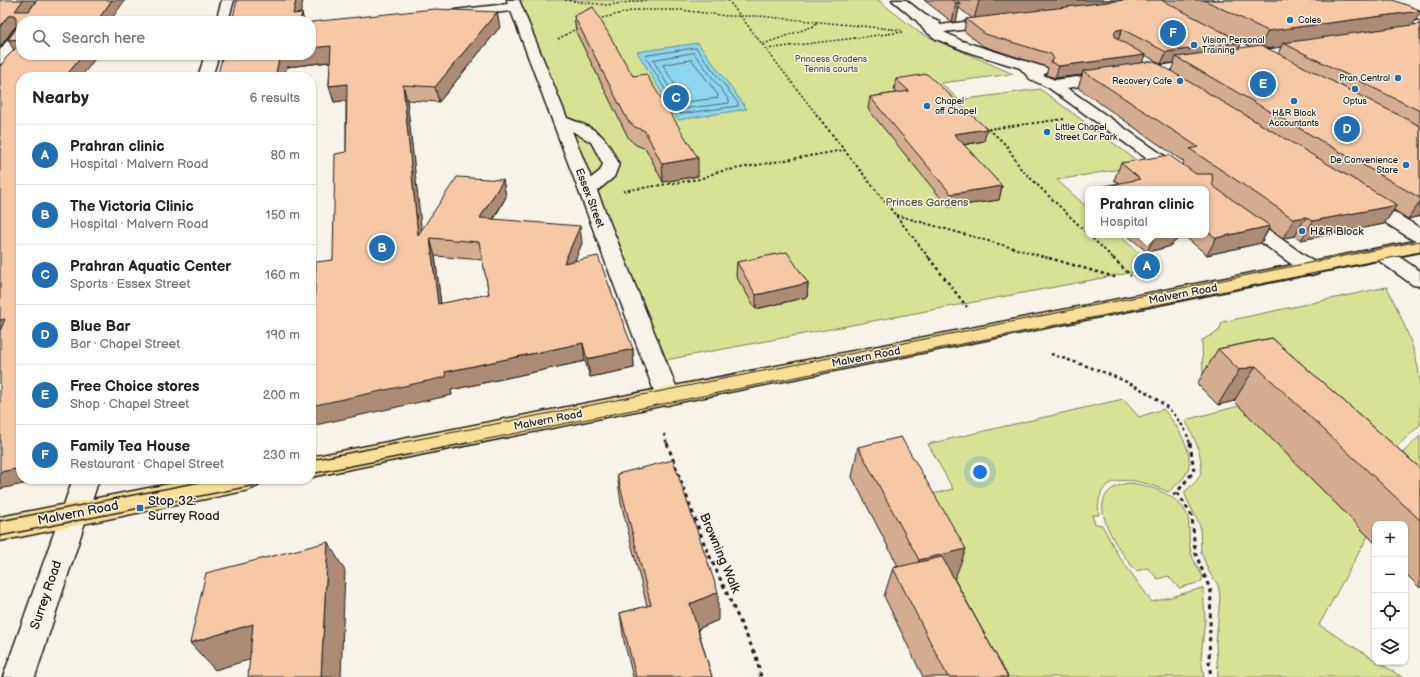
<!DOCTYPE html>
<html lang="en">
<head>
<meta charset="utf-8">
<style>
	:root { --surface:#fff; --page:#f6f6f6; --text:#222; --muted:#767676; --line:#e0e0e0; --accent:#1f6fb2 }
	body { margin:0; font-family:"Balsamiq Sans",sans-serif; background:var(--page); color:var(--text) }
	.controls { position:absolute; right:12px; bottom:12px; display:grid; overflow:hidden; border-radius:8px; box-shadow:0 1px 3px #0004 }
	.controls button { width:36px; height:36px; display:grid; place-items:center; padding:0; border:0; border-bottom:1px solid var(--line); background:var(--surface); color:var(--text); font:20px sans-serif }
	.you { position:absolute; left:980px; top:472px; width:14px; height:14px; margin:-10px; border:3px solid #fff; border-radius:50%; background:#1a73e8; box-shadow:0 0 0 6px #1a73e833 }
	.badge { display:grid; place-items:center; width:26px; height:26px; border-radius:50%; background:var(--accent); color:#fff; font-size:13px; font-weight:700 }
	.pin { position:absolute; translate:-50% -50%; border:2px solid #fff; box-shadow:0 1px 4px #0006 }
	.popup { position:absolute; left:1085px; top:186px; width:124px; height:52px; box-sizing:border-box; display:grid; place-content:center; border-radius:8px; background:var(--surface); filter:drop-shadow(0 1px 3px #0005); font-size:13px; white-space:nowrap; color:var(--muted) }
	.popup b { font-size:15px; color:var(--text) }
	.popup::after { content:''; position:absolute; left:50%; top:100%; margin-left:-8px; border:8px solid transparent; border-top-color:var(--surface) }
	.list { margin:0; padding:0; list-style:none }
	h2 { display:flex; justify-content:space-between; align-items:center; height:52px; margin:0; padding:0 16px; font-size:17px }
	h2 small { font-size:13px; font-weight:400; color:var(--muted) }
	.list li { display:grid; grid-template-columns:26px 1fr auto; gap:12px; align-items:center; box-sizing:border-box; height:60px; padding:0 16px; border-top:1px solid var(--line) }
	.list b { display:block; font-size:15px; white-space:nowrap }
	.list p { margin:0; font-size:13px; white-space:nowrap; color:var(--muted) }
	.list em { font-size:13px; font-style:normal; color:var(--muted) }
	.icon { flex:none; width:22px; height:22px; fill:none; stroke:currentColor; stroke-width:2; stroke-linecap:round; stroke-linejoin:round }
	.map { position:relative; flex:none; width:1420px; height:677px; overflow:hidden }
	.search { position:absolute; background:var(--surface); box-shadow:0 1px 3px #0004; left:16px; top:16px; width:300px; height:44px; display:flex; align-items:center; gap:10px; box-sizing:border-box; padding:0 14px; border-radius:16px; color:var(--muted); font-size:15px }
	.panel { position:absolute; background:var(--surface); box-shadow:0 1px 3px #0004; left:16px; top:72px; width:300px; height:412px; border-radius:16px }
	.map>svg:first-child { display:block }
	.green { fill:#d7e295; stroke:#7a7f58 }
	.water { fill:#8ed6ef; stroke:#608c9b }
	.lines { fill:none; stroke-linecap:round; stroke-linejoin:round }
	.shore { stroke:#4a6670; stroke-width:1 }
	.minor-casing { stroke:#1c1c1c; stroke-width:3 }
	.major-casing { stroke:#1c1c1c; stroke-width:3 }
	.path-far3 { stroke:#1c1c1c; stroke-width:1.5; stroke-dasharray:2 2; stroke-linecap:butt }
	.path-far2 { stroke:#1c1c1c; stroke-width:2; stroke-dasharray:2.5 2.5; stroke-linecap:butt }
	.path-far1 { stroke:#1c1c1c; stroke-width:2.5; stroke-dasharray:3 3; stroke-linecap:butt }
	.path { stroke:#1c1c1c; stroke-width:3; stroke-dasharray:4 4; stroke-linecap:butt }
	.minor { fill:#f7f3e8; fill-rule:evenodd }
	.major { fill:#f9df96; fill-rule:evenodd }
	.tram-far1 { stroke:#1c1c1c; stroke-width:1 }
	.tram { stroke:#1c1c1c; stroke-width:1.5 }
	.wall { fill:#d4ac8f; stroke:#1c1c1c; fill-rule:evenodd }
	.shaded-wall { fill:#ac8c74; stroke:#1c1c1c }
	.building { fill:#f6c8a6; stroke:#1c1c1c; fill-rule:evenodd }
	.poi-dot { fill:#1f6fb2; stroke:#f7f3e8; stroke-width:1.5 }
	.labels { text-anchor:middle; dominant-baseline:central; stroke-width:3; stroke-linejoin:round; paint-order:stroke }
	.far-poi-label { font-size:9px; fill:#1c1c1c; stroke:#f7f3e8; text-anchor:start }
	.far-park-label { font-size:9px; fill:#545740; stroke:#f7f3e8 }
	.street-label { font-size:11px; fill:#1c1c1c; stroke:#f7f3e8 }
	.park-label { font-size:11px; fill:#545740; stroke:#f7f3e8 }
	.poi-label { font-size:11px; fill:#1c1c1c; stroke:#f7f3e8; text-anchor:start }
	.near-poi-label { font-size:13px; fill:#1c1c1c; stroke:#f7f3e8; text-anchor:start }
	.near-street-label { font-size:13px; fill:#1c1c1c; stroke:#f7f3e8 }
</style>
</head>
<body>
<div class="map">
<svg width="1420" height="677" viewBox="0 0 1420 677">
	<rect width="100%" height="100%" fill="#f7f3e8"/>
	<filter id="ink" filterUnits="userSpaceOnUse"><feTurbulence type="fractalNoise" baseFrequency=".025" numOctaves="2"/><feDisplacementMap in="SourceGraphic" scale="8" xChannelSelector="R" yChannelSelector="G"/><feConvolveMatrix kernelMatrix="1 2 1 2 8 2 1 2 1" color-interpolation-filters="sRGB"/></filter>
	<g filter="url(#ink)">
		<g class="green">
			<path d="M520 0H878L920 33 1013 74 941 83 959 100 1040 89 1143 165 1057 180 1088 208V235H1119L1156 268 665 360Z"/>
			<path d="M1387 287C1401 317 1417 349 1420 382 1420 396 1420 411 1420 425L1379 463 1203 377 1202 340 1219 331 1222 322Z"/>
			<path d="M1123 399 1139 417 1163 409C1175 422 1198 455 1186 474 1182 481 1175 486 1168 492 1141 479 1093 467 1099 515H1092L1095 524 1102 525 1118 555 1152 602 1203 588 1205 619 1201 658 1204 677H979L911 499 953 489 928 444Z"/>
			<path d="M1239 406 1368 536 1319 625 1402 677H1218L1216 644 1220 596 1218 585 1209 572 1201 552 1200 526 1185 495V491C1190 487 1198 481 1200 475 1206 461 1192 432 1185 420Z"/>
			<path d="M1420 436V496L1386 469Z"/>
			<path d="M1130 483C1151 486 1181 495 1188 518 1190 527 1188 536 1190 546 1191 557 1197 567 1203 577L1201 582 1179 588 1168 576 1158 579 1148 568 1136 571C1117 549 1075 490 1130 483Z"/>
		</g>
		<path class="water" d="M698 43 747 109 678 120 637 52Z"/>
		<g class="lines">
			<g class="shore">
				<path d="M696 48 738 103V106L680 114 645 56Z"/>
				<path d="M694 53 729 100V103L682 109 653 60Z"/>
				<path d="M692 60 718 95V98L685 102 663 65Z"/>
			</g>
			<g class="minor-casing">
				<g id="minor">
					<path d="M222 0H234L228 21H216Z"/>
					<path d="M507 0H519L567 118C599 130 604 133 619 164L614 177 597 191 680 396 676 402 668 405 660 402 656 396 511 11 445 19 439 15 445 11 508 4ZM572 131 591 142 603 164 600 171 591 178Z"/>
					<path d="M892 0H906L925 15 939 21 940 25 995 18 1000 19 1001 22 1000 25 995 26 944 32 962 41 1047 68 1049 71 1043 75 1055 80 1202 60 1207 61 1209 64 1207 67 1202 68 1067 88 1206 185 1209 189 1206 193V189H1189L1049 88 1030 79 1020 68 971 53 936 39 924 30 917 21Z"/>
					<path d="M1345 0H1362L1420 22V31L1347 3Z"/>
					<path d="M21 27V40L5 63 0 64V50L16 28Z"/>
					<path d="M205 55H219L212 77H198Z"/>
					<path d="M1363 196 1369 197 1420 228V242L1413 240 1357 205 1354 201 1357 197Z"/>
					<path d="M1241 213 1248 215 1318 265 1321 269 1318 273 1311 275 1304 273 1234 223 1232 219 1234 215Z"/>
					<path d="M1382 248 1389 250 1420 271V286L1413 285 1375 258 1372 254 1375 250Z"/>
					<path d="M73 479H99L35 677H3Z"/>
				</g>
			</g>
			<g class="major-casing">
				<g id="major">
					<path d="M1420 240V252L311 477V457Z"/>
					<path d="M195 479H262L258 486 249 490 0 541V517Z"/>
				</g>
			</g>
			<g class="path-far3">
				<path d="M565 0 606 5 648 0"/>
				<path d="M728 0 817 115"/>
				<path d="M598 19 635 10H682L727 16H759L901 30"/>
				<path d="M558 39 579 27"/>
				<path d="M763 44 814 26 817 22"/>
				<path d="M766 49 903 32"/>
			</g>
			<g class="path-far2">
				<path d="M816 114 930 259"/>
				<path d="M1064 119 989 129 1007 146 1021 169 1088 234"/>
				<path d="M623 191 700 179 717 172 844 150"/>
				<path d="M896 215 1052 259"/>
				<path d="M1089 235 1114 259"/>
			</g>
			<g class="path-far1">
				<path d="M929 258 967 307"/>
				<path d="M1049 258 1118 278"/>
				<path d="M1113 258 1131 276"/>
				<path d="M1051 354C1096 370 1177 390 1190 444"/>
				<path d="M664 434 667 444"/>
			</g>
			<g class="path">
				<path d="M667 443 705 546 756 656 761 677"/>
				<path d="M1190 443 1194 471 1177 492 1192 516 1195 552 1211 592 1209 662 1211 677"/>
				<path d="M1173 495 1177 492"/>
			</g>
			<use href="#minor" class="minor"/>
			<use href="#major" class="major"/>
			<g class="tram-far1">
				<path d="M394 444 1420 241"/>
				<path d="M463 444 1420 252"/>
			</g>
			<g class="tram">
				<path d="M311 460 399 443"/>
				<path d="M311 474 468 443"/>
				<path d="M0 521 215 479"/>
				<path d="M0 536 286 479"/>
			</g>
		</g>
		<g class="wall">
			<path d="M924 0H1393L1413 25 1420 24V216L1408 219 1394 210 1384 224 1301 240 1295 236 1283 238 1269 229 1261 243 1207 255 1183 235H1206V189H1096V188L1119 183 1114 180 1121 163 1183 165 1184 162 1078 88 1082 75 1055 78 1046 75 1048 68 1047 67 983 46 964 31 966 19H973L959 8 956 22H952ZM1221 31 1251 47 1239 49ZM1281 47 1278 54 1268 49ZM1145 55 1161 64 1174 63 1171 71 1142 63Z"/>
			<path d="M574 16 633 76 698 176 663 182 646 149 636 145 629 139 576 32Z"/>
			<path d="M500 27 439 102 407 100 421 231 503 180 506 197 494 219 582 243 575 260 633 349 634 368 590 377 585 361 451 390 452 395 314 307 333 260 346 152V100L334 102 329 86 330 62 287 67ZM435 256 483 260 489 294 441 304Z"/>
			<path d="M896 79 984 141 964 145 1002 186 999 200 948 207 868 109 870 97 896 93 894 91Z"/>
			<path d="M1127 235H1183L1168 247 1147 252Z"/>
			<path d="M737 262 808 283 807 297 756 309 736 276Z"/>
			<path d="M1272 338 1420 468V588L1405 573V524H1375V543L1234 401 1218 405 1197 384 1218 349Z"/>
			<path d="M858 447 955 578H954L1008 677H923L884 596 893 568 898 566 852 477Z"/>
			<path d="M617 474 718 620 698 629 712 677H633L624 641 620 613 647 606 621 503Z"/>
		</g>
		<g class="shaded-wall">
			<path d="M23 0H36L22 21 15 11Z"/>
			<path d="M112 0H125L110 21H97Z"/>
			<path d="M296 0H303L299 21 293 14Z"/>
			<path d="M984 0H1126L974 19 979 1Z"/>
			<path d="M956 3H960L956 22H952Z"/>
			<path d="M1420 11V13L1410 30 1283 43 1281 47 1258 50 1268 31Z"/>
			<path d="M497 12 500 27 439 102 435 87Z"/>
			<path d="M302 13 304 21H300Z"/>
			<path d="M14 15 21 26 15 27 0 47V27L8 16Z"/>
			<path d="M1122 29 1118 41 1113 42 1114 33 1117 30Z"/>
			<path d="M21 39V51L15 52 8 40Z"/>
			<path d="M1242 42 1236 54 1176 57 1174 63 1161 64 1166 52Z"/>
			<path d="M331 46 336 61 287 67 284 77H275L280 55H311V48Z"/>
			<path d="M83 55H98L81 77H65Z"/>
			<path d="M1145 55 1141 67 1083 71 1082 75 1055 78 1059 66Z"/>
			<path d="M347 84 352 100 334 102 329 86Z"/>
			<path d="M403 85 407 100 424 252 418 235Z"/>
			<path d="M987 129 984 141 951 147 954 134Z"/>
			<path d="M698 158V176L663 182 662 164Z"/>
			<path d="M503 180 506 197 484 235 480 218Z"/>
			<path d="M1002 186 999 200 948 207 951 194Z"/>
			<path d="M1420 202V216L1408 219Z"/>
			<path d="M1397 205 1384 224 1301 240 1313 221Z"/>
			<path d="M1306 217 1295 236 1283 238 1294 219Z"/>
			<path d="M580 226 582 243 567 280 564 263Z"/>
			<path d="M1270 226 1261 243 1207 255 1216 238Z"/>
			<path d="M1155 235H1183L1168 247 1147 252Z"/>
			<path d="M430 238 435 256 443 322 438 304Z"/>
			<path d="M808 283 807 297 756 309V295Z"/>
			<path d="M5 319 0 336V320Z"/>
			<path d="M583 343 585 361 451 390 452 395 311 426V406L445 372Z"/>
			<path d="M633 349 634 368 590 377 587 359Z"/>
			<path d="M1256 366 1234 401 1218 405 1239 370Z"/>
			<path d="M21 468V479H47L0 489V472Z"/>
			<path d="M328 542 345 571 341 677H321Z"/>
			<path d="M966 549 955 578 909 589 919 560Z"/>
			<path d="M718 592V620L691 632 690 604Z"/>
			<path d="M253 624 275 652 215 670 190 643Z"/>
		</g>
		<g class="building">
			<path d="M0 0H23L15 11H29L37 0H112L97 21H21V39L8 40 16 29V16L14 15 8 16 0 27Z"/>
			<path d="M237 0H296L293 14 302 13 300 21H232Z"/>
			<path d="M952 0H956L960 3H956Z"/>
			<path d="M1124 0H1161L1242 42 1166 52 1122 29 1117 30 1114 33 1116 38 1145 55 1059 66 1050 62 1054 59 1051 54 985 34 966 19Z"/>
			<path d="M1204 0H1393L1420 10V11L1268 31Z"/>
			<path d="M593 7 633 76 646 74 698 158 662 164 645 131 635 127 628 121 574 16Z"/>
			<path d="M434 9 497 12 435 87 403 85 418 235 457 177 503 180 480 218 580 226 564 263 598 256 633 349 587 359 583 343 445 372 446 377 311 406V308L314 307 316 262 333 260 335 154 346 152 347 84 329 86 331 46 311 48V22ZM430 238 479 242 489 294 438 304Z"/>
			<path d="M1420 24V111L1283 43Z"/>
			<path d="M21 43V55H83L65 77H21V468L0 472V331L5 319 0 320V67L6 58Z"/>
			<path d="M1261 45 1420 126V198L1176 57Z"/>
			<path d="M223 55H280L275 77H217Z"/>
			<path d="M1154 61 1397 205 1313 221 1306 217 1294 219 1190 149 1198 147 1083 71Z"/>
			<path d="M927 74 987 129 954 134 1002 186 951 194 870 97 909 91 896 79Z"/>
			<path d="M1169 155 1196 174H1212L1213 186 1270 226 1216 238 1206 230V189H1097L1096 188 1140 179 1121 163Z"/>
			<path d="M787 252 808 283 756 295 737 262Z"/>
			<path d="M1272 338 1420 468V520L1256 366 1239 370 1218 349Z"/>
			<path d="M901 437 966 549 919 560 858 447Z"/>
			<path d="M673 460 718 592 690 604 712 677H636L620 613 651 605 617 474Z"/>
			<path d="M328 542 321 677H248L253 624 190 643 206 573Z"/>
			<path d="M942 557 1008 677H948L893 568Z"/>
		</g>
	</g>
	<g class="poi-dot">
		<circle cx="1290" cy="20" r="4"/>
		<circle cx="1194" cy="45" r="4"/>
		<circle cx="1398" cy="78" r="4"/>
		<circle cx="1180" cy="81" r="4"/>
		<circle cx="1355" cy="89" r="4"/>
		<circle cx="1294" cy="101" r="4"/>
		<circle cx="927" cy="106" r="4"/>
		<circle cx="1047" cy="132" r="4"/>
		<circle cx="1406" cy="165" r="4"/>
		<circle cx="1302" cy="231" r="4"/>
		<rect x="136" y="504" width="8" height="8" rx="2"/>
	</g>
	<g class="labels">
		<g class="far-poi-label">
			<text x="1298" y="20">Coles</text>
			<text x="1202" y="40">Vision Personal<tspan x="1202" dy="10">Training</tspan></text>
			<text x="1390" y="78" text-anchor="end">Pran Central</text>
			<text x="1172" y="81" text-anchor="end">Recovery Cafe</text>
			<text x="935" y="101">Chapel<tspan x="935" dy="10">off Chapel</tspan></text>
			<text x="1355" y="101" text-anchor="middle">Optus</text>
			<text x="1294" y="113" text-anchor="middle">H&amp;R Block<tspan x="1294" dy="10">Accountants</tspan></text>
			<text x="1055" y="127">Little Chapel<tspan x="1055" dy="10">Street Car Park</tspan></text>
			<text x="1398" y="160" text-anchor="end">De Convenience<tspan x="1398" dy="10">Store</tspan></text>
		</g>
		<g class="far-park-label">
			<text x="831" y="59">Princess Gradens<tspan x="831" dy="10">Tennis courts</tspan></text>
		</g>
		<g class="street-label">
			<text transform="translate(590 198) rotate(69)">Essex Street</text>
			<text transform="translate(1183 294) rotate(-11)">Malvern Road</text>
			<text transform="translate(866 357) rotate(-11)">Malvern Road</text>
			<text transform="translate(548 420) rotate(-11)">Malvern Road</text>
		</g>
		<g class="park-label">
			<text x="927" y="202">Princes Gardens</text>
		</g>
		<g class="poi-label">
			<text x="1310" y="231">H&amp;R Block</text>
		</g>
		<g class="near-poi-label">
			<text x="148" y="501">Stop 32:<tspan x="148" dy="15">Surrey Road</tspan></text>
		</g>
		<g class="near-street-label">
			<text transform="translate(78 513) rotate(-11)">Malvern Road</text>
			<text transform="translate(720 553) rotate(67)">Browning Walk</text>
			<text transform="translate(46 595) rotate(-71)">Surrey Road</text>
		</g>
	</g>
</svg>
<div class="controls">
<button>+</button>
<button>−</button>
<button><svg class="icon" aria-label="locate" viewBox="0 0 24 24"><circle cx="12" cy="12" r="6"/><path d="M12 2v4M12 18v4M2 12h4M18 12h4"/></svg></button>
<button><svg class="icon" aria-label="layers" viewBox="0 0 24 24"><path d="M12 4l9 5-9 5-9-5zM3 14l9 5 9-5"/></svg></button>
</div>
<div class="you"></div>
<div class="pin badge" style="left:1147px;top:266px">A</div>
<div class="popup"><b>Prahran clinic</b>Hospital</div>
<div class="pin badge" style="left:382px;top:248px">B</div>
<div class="pin badge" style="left:676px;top:98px">C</div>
<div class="pin badge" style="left:1347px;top:129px">D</div>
<div class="pin badge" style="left:1263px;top:84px">E</div>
<div class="pin badge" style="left:1173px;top:33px">F</div>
<div class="search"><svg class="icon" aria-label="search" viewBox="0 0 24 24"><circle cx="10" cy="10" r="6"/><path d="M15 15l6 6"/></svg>Search here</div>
<section class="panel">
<h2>Nearby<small>6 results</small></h2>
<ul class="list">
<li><span class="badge">A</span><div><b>Prahran clinic</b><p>Hospital · Malvern Road</p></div><em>80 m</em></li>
<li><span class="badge">B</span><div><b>The Victoria Clinic</b><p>Hospital · Malvern Road</p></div><em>150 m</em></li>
<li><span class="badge">C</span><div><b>Prahran Aquatic Center</b><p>Sports · Essex Street</p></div><em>160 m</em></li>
<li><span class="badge">D</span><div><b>Blue Bar</b><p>Bar · Chapel Street</p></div><em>190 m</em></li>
<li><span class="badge">E</span><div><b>Free Choice stores</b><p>Shop · Chapel Street</p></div><em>200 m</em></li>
<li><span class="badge">F</span><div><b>Family Tea House</b><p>Restaurant · Chapel Street</p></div><em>230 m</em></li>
</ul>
</section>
</div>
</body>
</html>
